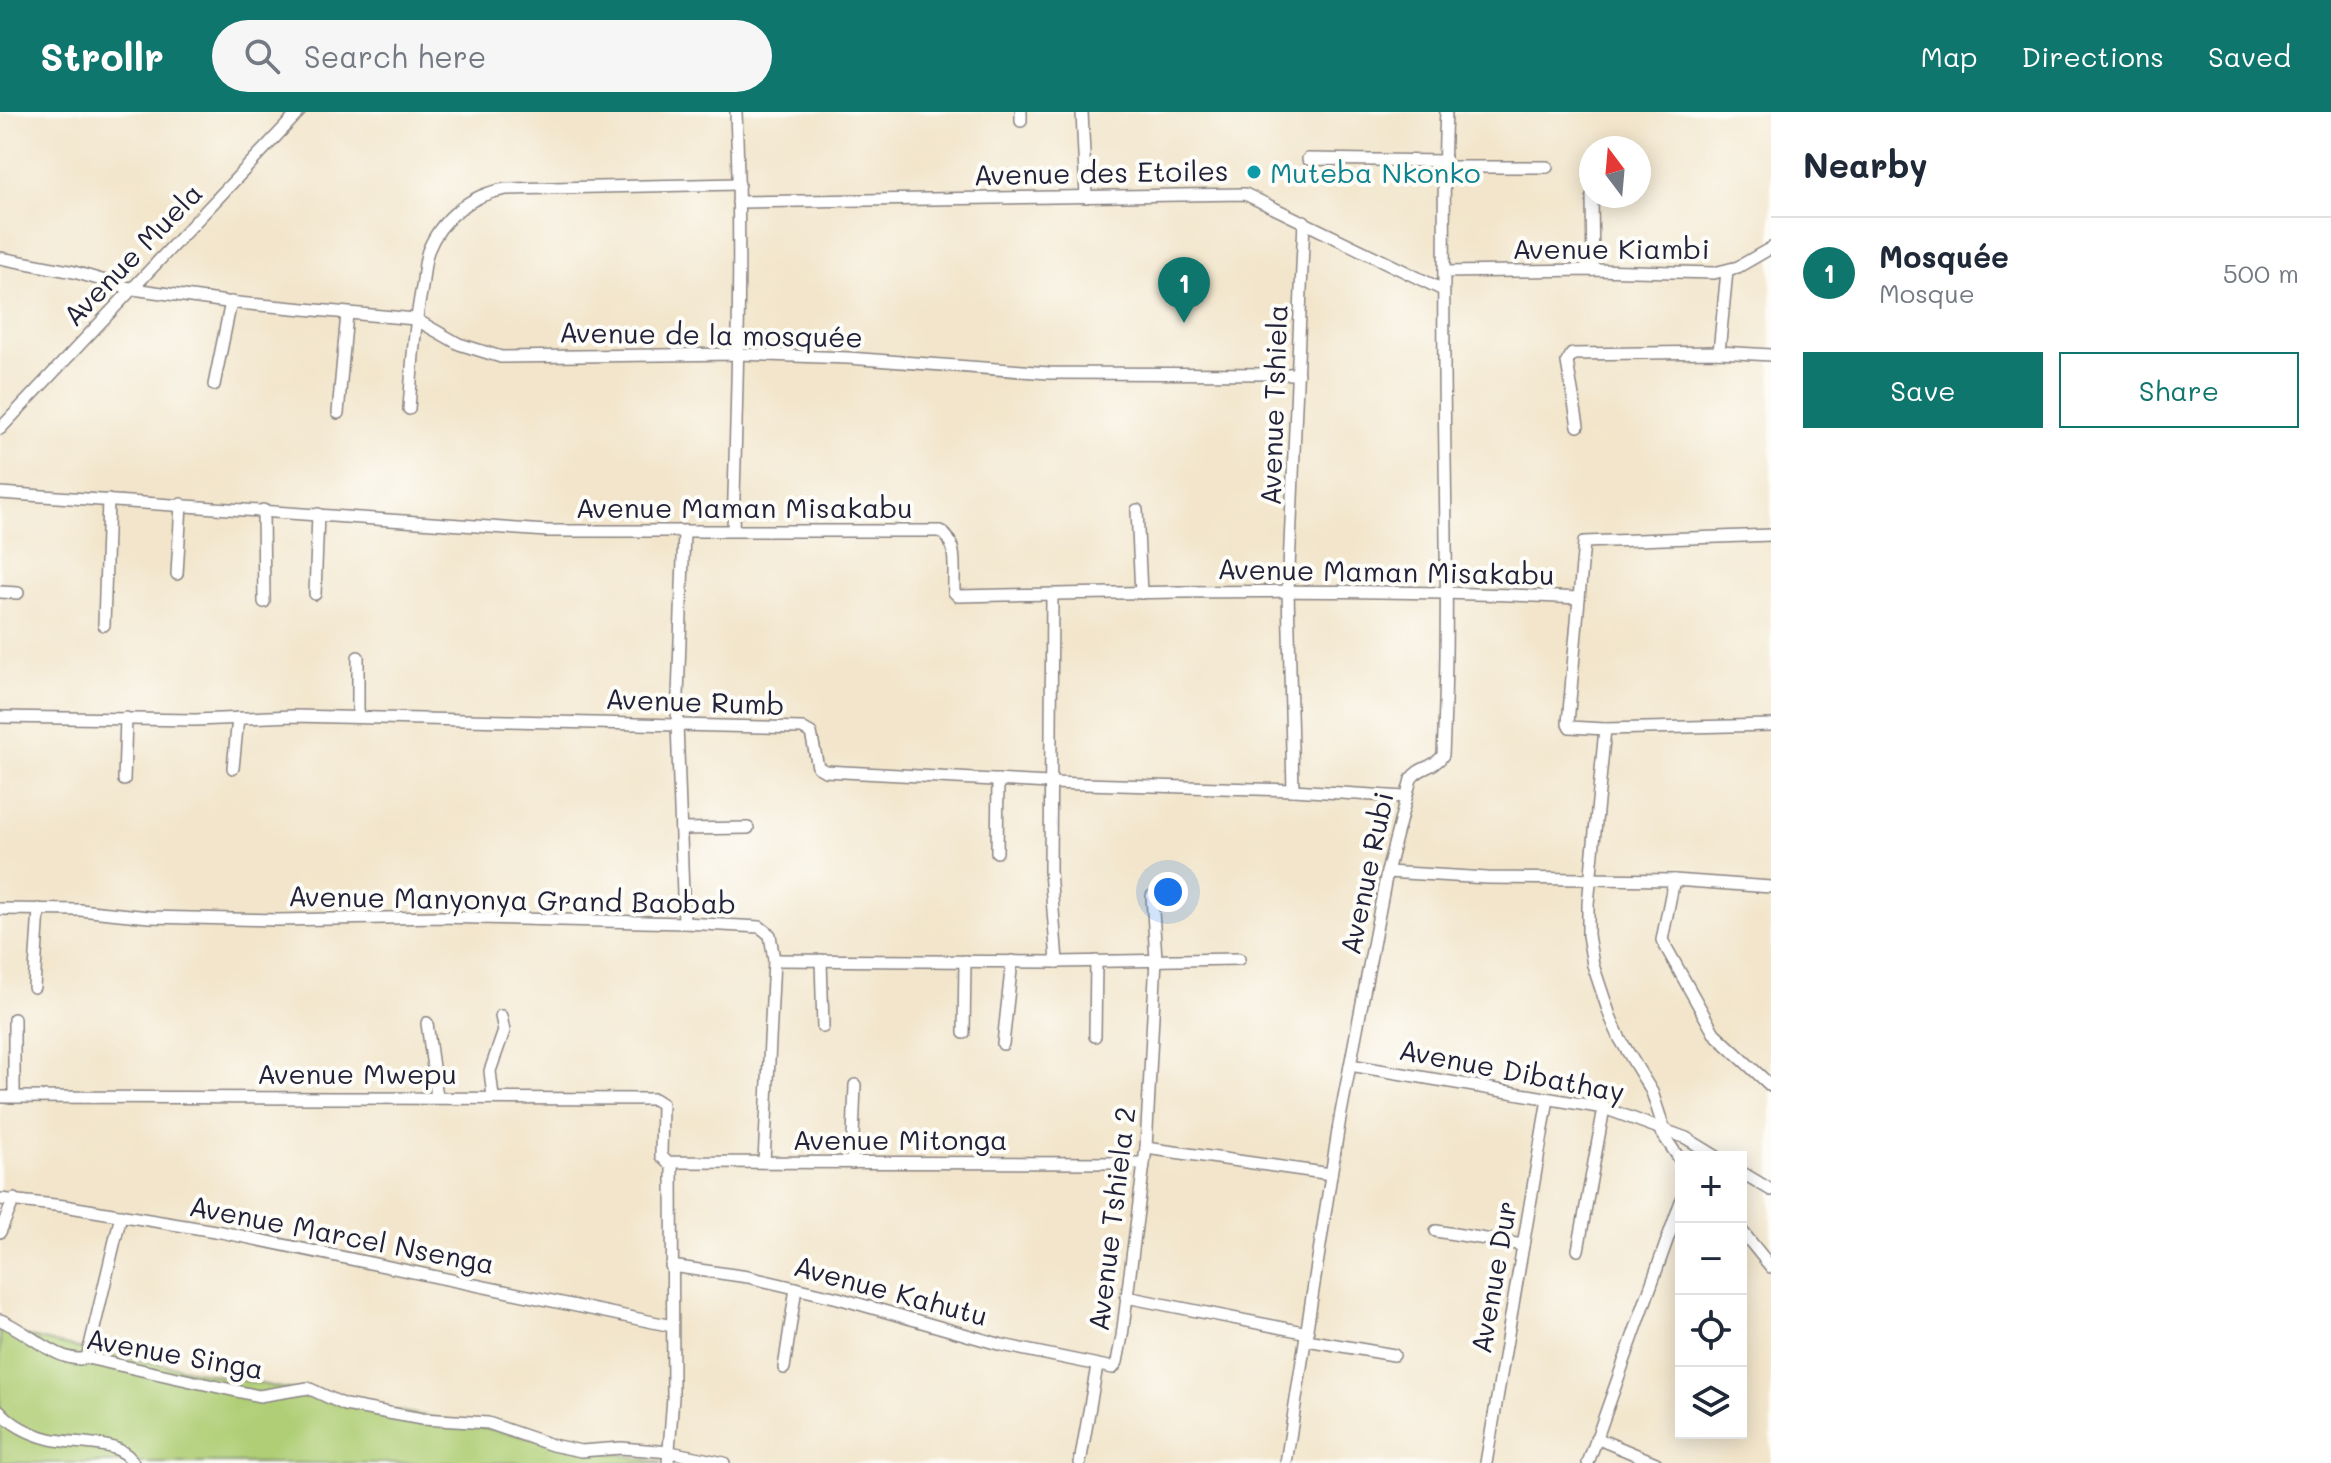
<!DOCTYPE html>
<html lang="en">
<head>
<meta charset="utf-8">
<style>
	:root { --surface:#fff; --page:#f6f6f7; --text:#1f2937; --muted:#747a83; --line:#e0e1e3; --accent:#0f766e }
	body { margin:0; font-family:Mali,sans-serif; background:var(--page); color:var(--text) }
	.controls { position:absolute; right:24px; bottom:24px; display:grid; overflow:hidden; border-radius:0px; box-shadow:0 4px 20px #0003 }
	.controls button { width:72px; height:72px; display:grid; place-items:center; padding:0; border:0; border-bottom:2px solid var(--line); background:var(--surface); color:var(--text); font:40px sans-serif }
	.compass { position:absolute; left:1579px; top:24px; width:72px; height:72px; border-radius:50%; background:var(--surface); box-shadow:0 4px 20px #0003; rotate:344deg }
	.you { position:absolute; left:1168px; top:780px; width:28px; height:28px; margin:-20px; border:6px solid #fff; border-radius:50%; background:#1a73e8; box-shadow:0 0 0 12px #1a73e833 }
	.badge { display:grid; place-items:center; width:52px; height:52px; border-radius:50%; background:var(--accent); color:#fff; font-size:26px; font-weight:700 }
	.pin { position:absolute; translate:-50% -66px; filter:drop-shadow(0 2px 4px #0008) }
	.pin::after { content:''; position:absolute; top:42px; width:28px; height:24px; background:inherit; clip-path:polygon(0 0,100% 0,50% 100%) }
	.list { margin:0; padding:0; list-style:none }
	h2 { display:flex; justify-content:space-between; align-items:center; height:104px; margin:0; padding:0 32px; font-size:34px }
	h2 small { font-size:26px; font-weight:400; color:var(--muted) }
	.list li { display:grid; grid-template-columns:52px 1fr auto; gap:24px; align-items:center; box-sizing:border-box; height:112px; padding:0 32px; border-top:2px solid var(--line) }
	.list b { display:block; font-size:30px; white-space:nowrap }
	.list p { margin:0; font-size:26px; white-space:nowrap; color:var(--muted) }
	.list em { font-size:26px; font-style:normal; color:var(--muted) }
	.actions { display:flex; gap:16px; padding:24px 32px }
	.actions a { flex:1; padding:18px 0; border:2px solid var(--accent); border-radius:0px; text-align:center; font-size:28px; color:var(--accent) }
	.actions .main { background:var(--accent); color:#fff }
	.icon { flex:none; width:44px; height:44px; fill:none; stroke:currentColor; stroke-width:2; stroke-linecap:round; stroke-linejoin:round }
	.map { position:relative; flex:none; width:1771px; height:1351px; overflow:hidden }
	header { display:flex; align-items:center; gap:48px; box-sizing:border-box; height:112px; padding:0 40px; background:var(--accent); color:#fff }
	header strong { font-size:38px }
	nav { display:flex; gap:44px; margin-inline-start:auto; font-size:28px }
	.search { width:560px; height:72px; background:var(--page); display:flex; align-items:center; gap:20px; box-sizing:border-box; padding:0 28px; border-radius:44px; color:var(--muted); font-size:30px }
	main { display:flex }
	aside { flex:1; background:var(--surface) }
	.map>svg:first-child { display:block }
	.green { fill:#afce75; stroke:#687858; stroke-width:2 }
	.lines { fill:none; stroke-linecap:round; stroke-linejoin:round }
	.minor-casing { stroke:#8a8483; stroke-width:14 }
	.minor { stroke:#fff; stroke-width:11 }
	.culture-dot { fill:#0f9aa8; stroke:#fdfcf7; stroke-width:3 }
	.labels { text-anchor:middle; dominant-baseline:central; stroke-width:8; stroke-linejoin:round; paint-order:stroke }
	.street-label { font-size:28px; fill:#22223b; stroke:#fdfcf7 }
	.culture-label { font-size:28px; fill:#0d838f; stroke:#fdfcf7; text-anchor:start }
</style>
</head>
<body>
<header>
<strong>Strollr</strong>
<div class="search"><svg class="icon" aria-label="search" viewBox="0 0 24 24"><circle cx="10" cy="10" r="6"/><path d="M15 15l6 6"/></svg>Search here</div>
<nav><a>Map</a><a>Directions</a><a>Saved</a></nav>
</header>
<main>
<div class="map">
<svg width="1771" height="1351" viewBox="0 0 1771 1351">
	<rect width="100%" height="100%" fill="#fdfcf7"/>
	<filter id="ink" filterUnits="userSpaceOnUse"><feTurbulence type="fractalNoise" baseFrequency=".0125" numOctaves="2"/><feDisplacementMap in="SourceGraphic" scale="16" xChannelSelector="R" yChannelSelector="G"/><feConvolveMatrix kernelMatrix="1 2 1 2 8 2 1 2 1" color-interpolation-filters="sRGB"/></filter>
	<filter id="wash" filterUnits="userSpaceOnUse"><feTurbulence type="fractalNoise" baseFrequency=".006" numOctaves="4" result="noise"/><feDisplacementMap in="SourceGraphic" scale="32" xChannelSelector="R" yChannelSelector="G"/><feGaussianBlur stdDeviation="1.8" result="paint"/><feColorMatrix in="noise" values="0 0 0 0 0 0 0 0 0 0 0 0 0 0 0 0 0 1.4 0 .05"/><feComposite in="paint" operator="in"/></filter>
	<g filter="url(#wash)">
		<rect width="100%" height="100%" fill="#f2e5cb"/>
		<path class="green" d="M0 1218 73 1235 663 1351H0Z"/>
	</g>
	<g filter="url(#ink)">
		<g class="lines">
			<g class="minor-casing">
				<g id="minor">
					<path d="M1021 0V9"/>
					<path d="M1082 0 1086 85"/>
					<path d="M1308 47 1443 49"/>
					<path d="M1443 55H1547"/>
					<path d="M1592 84 1593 158"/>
					<path d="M738 90 1245 82 1443 178"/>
					<path d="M0 146 74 160 133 177 227 190 415 207 459 232 501 245 738 242 848 246 1049 261 1298 262"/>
					<path d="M1444 160 1593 158 1714 161 1738 155 1771 136"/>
					<path d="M1719 240 1727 159"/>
					<path d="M214 273 231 190"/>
					<path d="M409 297C412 256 414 216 422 175 424 163 424 151 428 139 441 106 472 82 506 77L739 72"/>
					<path d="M338 301 347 202"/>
					<path d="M1578 314 1567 250 1572 242 1719 240 1771 243"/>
					<path d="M0 317 299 0"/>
					<path d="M0 381 547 419H940C959 429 953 461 954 480L958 484C1165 479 1372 476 1579 486"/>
					<path d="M263 398 264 490"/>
					<path d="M1137 398 1141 481"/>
					<path d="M733 418C737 279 742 139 736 0"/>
					<path d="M684 420 677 611 684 811"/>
					<path d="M1771 423 1584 430 1568 611 1570 615 1605 617 1771 613"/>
					<path d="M177 462 181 392"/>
					<path d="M0 480 18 481"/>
					<path d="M315 482 318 402"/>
					<path d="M1052 482 1050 759 1057 850"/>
					<path d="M104 513 108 388"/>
					<path d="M0 605 195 608 293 604 802 616 811 621 818 655 825 659 1050 671 1293 678 1405 685"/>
					<path d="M358 605V545"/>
					<path d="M1605 617 1588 792V823L1593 853 1610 904 1620 927 1652 980 1664 1017"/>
					<path d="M233 656 238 606"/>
					<path d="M124 668 126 606"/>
					<path d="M1293 678 1288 479 1304 109"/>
					<path d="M681 717 748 716"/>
					<path d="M997 740 998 668"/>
					<path d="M1387 760 1487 766 1674 768 1771 775"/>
					<path d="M1674 768 1662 828 1714 921 1771 974"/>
					<path d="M0 797 80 798 149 805 277 808 440 805 684 811 760 815 770 823 774 848 764 1050"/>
					<path d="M774 848 1057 850 1239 847"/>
					<path d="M821 848 823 915"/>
					<path d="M34 875 39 797"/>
					<path d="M427 911 437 985"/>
					<path d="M964 921 965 849"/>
					<path d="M1095 924 1096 849"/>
					<path d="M1003 932 1012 849"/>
					<path d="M1350 953 1604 996 1686 1026 1717 1045"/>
					<path d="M14 984V907"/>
					<path d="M0 985 654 987 662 992 661 1044 667 1050 1144 1051"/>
					<path d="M493 985 490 959 504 919 501 904"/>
					<path d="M1657 1014 1681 1049"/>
					<path d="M1146 1036 1331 1062"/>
					<path d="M852 1051 855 973"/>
					<path d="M1741 1060 1771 1078"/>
					<path d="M0 1087 64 1094 221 1120 672 1214"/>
					<path d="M1741 1118 1771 1155"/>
					<path d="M1436 1119 1523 1133"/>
					<path d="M0 1120 14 1087"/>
					<path d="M1578 1138 1604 996"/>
					<path d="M671 1154 748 1165 838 1186 1002 1233 1113 1256 1117 1250 1122 1224 1146 1036 1156 847 1152 784"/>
					<path d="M1126 1185 1308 1221"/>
					<path d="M0 1208C27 1218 59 1253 87 1246L259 1284 308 1276 345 1293 422 1307 488 1311 552 1333 581 1339 621 1336 670 1340 724 1351"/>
					<path d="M1307 1228 1394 1243"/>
					<path d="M87 1246 121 1103"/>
					<path d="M784 1256 796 1176"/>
					<path d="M0 1299C13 1314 30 1322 50 1327 73 1333 122 1327 133 1351"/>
					<path d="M1596 1326 1656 1351"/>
					<path d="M668 1351 673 1285 672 1051"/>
					<path d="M1080 1351 1097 1254"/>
					<path d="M1286 1351 1340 1006 1387 760 1411 667C1419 654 1434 657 1443 643 1451 481 1442 320 1444 158 1445 105 1443 53 1446 0"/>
					<path d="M1486 1351 1548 987"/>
					<path d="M1588 1351 1681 1089"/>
				</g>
			</g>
			<use href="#minor" class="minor"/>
		</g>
	</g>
	<circle class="culture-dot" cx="1254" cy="60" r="8"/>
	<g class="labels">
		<g class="street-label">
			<text transform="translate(1101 60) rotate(-1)">Avenue des Etoiles</text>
			<text x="1611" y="136">Avenue Kiambi</text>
			<text transform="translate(132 142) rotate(-46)">Avenue Muela</text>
			<text transform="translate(711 222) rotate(1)">Avenue de la mosquée</text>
			<text transform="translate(1273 293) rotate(-88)">Avenue Tshiela</text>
			<text x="744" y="395">Avenue Maman Misakabu</text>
			<text transform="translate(1386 459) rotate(1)">Avenue Maman Misakabu</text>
			<text transform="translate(695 589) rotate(2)">Avenue Rumb</text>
			<text transform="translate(1366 761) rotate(-78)">Avenue Rubi</text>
			<text transform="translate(512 787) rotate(1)">Avenue Manyonya Grand Baobab</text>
			<text transform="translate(1512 958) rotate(11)">Avenue Dibathay</text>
			<text x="357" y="961">Avenue Mwepu</text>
			<text x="900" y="1027">Avenue Mitonga</text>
			<text transform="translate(1111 1107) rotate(-83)">Avenue Tshiela 2</text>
			<text transform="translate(342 1122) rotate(11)">Avenue Marcel Nsenga</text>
			<text transform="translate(1493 1165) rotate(-80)">Avenue Dur</text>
			<text transform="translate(891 1178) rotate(15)">Avenue Kahutu</text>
			<text transform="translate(175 1241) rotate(10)">Avenue Singa</text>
		</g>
		<g class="culture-label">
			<text x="1270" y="60">Muteba Nkonko</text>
		</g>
	</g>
</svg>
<div class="controls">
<button>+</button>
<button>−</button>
<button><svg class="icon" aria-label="locate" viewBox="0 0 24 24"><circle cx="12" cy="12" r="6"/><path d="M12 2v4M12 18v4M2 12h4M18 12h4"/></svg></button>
<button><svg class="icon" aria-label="layers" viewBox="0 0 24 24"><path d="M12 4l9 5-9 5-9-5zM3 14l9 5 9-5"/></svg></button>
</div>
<svg class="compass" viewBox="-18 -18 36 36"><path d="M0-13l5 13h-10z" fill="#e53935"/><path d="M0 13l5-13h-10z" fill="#747a83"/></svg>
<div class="you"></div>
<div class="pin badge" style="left:1184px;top:211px">1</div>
</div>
<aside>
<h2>Nearby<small></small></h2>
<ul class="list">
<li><span class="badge">1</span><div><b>Mosquée</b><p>Mosque</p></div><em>500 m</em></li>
</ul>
<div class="actions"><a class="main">Save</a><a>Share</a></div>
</aside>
</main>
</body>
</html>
